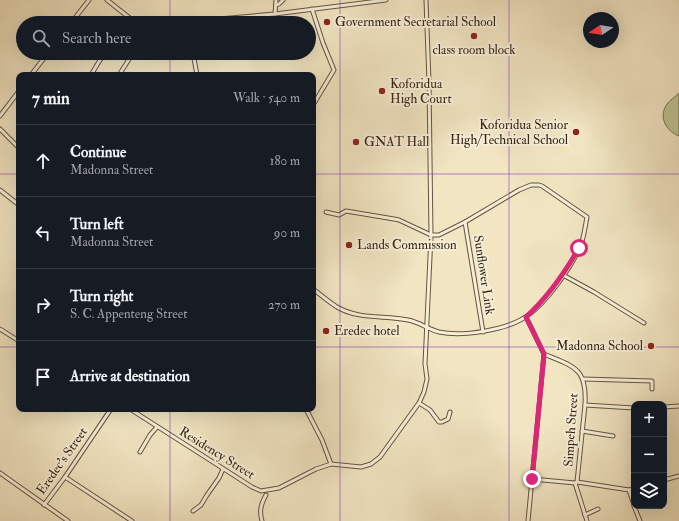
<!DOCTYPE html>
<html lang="en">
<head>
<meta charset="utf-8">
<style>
	:root { --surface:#171b24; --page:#242831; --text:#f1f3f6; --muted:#9ea1a6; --line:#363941 }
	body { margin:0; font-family:"IM FELL Double Pica",serif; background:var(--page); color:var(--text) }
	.controls { position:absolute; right:12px; bottom:12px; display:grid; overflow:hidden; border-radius:8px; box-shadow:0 4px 16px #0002 }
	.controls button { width:36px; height:36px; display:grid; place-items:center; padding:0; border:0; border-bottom:1px solid var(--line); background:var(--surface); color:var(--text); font:20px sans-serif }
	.compass { position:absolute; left:583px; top:12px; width:36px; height:36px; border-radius:50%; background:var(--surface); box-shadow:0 4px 16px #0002; rotate:258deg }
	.stop { position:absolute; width:12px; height:12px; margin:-9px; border:3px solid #db2777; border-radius:50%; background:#fff }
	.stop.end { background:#db2777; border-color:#fff; box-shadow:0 1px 4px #0008 }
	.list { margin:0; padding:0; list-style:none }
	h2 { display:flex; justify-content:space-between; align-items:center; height:52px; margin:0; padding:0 16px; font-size:17px }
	h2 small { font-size:13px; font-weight:400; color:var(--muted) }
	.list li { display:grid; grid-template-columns:26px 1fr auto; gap:12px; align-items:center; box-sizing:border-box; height:72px; padding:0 16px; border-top:1px solid var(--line) }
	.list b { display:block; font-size:15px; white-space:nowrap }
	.list p { margin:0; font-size:13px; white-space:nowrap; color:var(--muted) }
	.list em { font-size:13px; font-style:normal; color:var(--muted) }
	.icon { flex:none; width:22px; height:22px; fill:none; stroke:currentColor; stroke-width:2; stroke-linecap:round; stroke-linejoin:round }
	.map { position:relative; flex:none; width:679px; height:521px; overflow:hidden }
	.search { position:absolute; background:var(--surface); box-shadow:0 4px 16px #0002; left:16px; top:16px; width:300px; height:44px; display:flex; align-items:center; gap:10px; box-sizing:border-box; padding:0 14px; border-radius:22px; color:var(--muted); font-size:15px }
	.panel { position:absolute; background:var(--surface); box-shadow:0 4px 16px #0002; left:16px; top:72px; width:300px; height:340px; border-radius:8px }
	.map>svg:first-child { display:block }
	.green { fill:#bcc492; stroke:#797453 }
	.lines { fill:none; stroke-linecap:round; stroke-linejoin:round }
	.minor-casing { stroke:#655440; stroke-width:5 }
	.minor { stroke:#f6eed7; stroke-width:3 }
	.route { stroke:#db2777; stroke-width:5 }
	.grid { fill:none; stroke:#7b2cbf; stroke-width:1; stroke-opacity:0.55 }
	.poi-dot { fill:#8f2418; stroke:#f6eed7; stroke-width:1.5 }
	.labels { text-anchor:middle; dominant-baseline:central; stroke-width:4; stroke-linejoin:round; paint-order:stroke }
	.poi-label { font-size:13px; fill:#362414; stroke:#f6eed7; text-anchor:start }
	.street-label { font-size:13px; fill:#362414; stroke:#f6eed7 }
</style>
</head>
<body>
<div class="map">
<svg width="679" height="521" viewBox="0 0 679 521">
	<rect width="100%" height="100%" fill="#f1e5c2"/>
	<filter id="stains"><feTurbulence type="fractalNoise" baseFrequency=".005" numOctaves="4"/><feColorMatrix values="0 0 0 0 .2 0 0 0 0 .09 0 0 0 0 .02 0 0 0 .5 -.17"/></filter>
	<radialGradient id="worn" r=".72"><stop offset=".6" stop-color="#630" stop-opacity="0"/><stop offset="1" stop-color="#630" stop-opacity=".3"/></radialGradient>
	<path class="green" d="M679 93V136C666 131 658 117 667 104 670 100 675 97 679 93Z"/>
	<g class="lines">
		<g class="minor-casing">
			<g id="minor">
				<path d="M107 0 136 23"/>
				<path d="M276 5 279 4 283 0"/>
				<path d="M312 9 323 43 334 70 313 105"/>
				<path d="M275 14 276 0"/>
				<path d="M71 23 89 0"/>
				<path d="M194 23 208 20 275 14 386 0"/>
				<path d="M193 53 197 75"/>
				<path d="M31 75 48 53"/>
				<path d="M91 75 100 60 107 53"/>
				<path d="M119 75 133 53"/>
				<path d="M0 116 19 91"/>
				<path d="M0 129 19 148"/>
				<path d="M0 190 19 205"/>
				<path d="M465 222 483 332"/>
				<path d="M563 275 594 292 644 323"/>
				<path d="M313 289C321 295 329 302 337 307 359 320 385 315 408 320 419 322 428 329 439 332 463 337 507 330 527 316 546 303 571 268 580 247 584 238 585 227 587 217L542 186 539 185H531L519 190 465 222 439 235H431L399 220 394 219 346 211 339 215 326 212"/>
				<path d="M526 317 544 354"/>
				<path d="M0 329 19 341"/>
				<path d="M544 354C575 367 587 368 585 405L577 482"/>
				<path d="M583 379 652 381V389"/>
				<path d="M419 403 430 410 439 422H442L448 419 450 412"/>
				<path d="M585 405 634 408"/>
				<path d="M664 407 679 406"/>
				<path d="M130 409 252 487 261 491 279 488 316 469 331 464 361 467 371 464 380 457 419 403 424 392 427 379 425 364 431 235 429 82 426 0"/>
				<path d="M306 409 322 440 331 464"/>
				<path d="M582 431 613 436"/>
				<path d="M140 452 150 435 157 427"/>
				<path d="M0 473 68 521"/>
				<path d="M65 477 132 521"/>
				<path d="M532 479 575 483 577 482 629 490 634 489"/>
				<path d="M664 480 679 476"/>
				<path d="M575 483 587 521"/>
				<path d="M629 490 634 505"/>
				<path d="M44 505 65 477 111 409"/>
				<path d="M634 506 640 521"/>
				<path d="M193 511 201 505 207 495 219 478 223 469"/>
				<path d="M585 515 598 509"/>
				<path d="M262 521C259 511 261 504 266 495"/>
				<path d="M528 521 544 354"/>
			</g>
		</g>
		<use href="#minor" class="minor"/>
	</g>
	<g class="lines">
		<path class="route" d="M532 479 544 354 526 317C548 297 564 274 579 248"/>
	</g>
	<path class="grid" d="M170 0V23M340 0V521M509 0V521M170 53V75M0 174H19M313 174H679M0 347H19M313 347H679M170 409V521"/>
	<g class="poi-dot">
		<circle cx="327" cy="22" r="4"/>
		<circle cx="474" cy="36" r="4"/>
		<circle cx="382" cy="91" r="4"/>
		<circle cx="576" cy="132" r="4"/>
		<circle cx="356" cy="142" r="4"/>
		<circle cx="349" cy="245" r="4"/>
		<circle cx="326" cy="331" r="4"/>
		<circle cx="651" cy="346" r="4"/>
	</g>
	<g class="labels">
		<g class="poi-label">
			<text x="335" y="22">Government Secretarial School</text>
			<text x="474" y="50" text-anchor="middle">class room block</text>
			<text x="390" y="84">Koforidua<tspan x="390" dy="15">High Court</tspan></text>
			<text x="568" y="125" text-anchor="end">Koforidua Senior<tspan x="568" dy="15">High/Technical School</tspan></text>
			<text x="364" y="142">GNAT Hall</text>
			<text x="357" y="245">Lands Commission</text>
			<text x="334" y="331">Eredec hotel</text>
			<text x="643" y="346" text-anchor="end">Madonna School</text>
		</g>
		<g class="street-label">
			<text transform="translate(484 275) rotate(81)">Sunflower Link</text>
			<text transform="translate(571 430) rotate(-86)">Simpeh Street</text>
			<text transform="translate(217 453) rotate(32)">Residency Street</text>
			<text transform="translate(62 461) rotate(-55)">Eredec's Street</text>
		</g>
	</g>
	<rect width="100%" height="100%" filter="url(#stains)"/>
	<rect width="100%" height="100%" fill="url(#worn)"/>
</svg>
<div class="controls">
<button>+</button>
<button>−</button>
<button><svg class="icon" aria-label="layers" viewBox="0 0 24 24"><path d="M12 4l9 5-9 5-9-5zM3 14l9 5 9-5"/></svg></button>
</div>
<svg class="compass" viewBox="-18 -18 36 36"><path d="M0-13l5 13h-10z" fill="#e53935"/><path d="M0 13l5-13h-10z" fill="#9ea1a6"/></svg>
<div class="stop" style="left:579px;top:248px"></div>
<div class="stop end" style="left:532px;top:479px"></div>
<div class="search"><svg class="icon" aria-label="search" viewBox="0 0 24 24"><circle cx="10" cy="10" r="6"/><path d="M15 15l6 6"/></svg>Search here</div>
<section class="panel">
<h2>7 min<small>Walk · 540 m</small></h2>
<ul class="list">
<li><svg class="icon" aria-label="ahead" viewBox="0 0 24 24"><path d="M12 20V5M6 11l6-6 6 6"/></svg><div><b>Continue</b><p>Madonna Street</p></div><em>180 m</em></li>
<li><svg class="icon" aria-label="left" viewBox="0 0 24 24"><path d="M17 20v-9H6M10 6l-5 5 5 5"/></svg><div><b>Turn left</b><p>Madonna Street</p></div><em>90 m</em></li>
<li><svg class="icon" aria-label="right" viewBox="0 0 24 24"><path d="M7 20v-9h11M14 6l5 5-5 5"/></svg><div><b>Turn right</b><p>S. C. Appenteng Street</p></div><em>270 m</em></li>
<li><svg class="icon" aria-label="arrive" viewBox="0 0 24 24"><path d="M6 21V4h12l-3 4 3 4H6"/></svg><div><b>Arrive at destination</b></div></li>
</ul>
</section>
</div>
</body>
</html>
